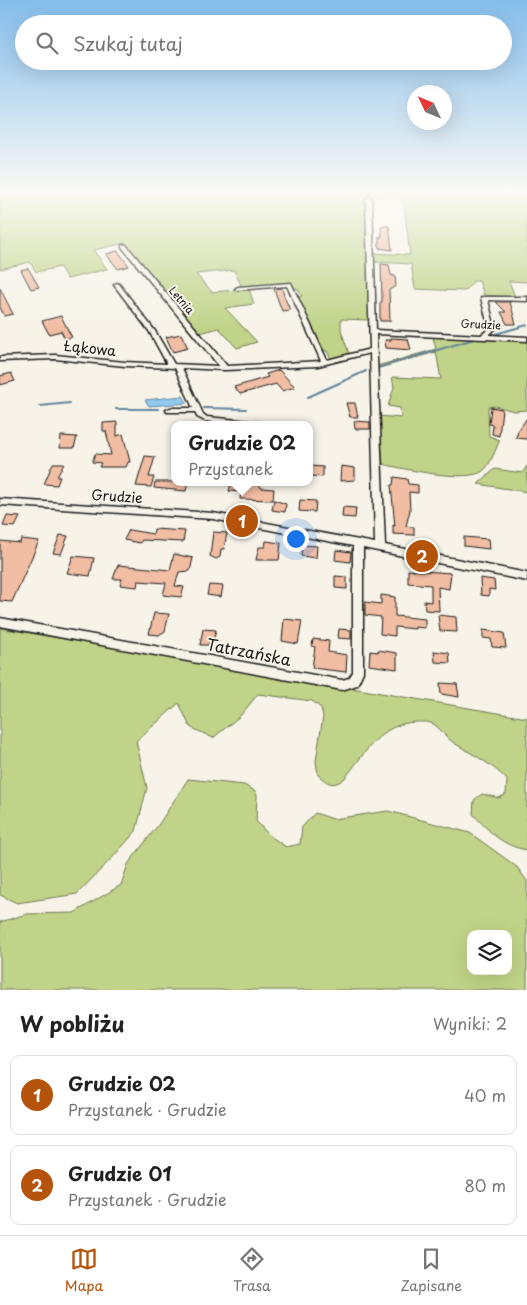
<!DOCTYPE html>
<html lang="pl">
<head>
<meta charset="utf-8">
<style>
	:root { --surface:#fff; --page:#f6f6f6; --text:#222; --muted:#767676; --line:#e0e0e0; --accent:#b45309 }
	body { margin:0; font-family:"Playpen Sans",sans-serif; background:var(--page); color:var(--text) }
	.controls { position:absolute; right:15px; bottom:15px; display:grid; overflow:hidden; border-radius:10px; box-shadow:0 5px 20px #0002 }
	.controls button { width:45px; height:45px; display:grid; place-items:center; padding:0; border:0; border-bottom:1px solid var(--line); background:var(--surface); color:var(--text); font:25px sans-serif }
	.compass { position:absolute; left:407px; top:85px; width:45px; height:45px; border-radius:50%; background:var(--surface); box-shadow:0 5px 20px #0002; rotate:314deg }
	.you { position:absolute; left:295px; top:538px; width:18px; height:18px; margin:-12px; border:4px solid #fff; border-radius:50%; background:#1a73e8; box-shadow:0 0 0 8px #1a73e833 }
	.badge { display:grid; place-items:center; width:32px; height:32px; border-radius:50%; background:var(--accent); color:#fff; font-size:16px; font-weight:700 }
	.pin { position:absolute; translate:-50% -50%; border:2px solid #fff; box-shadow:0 1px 5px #0006 }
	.popup { position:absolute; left:171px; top:421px; width:142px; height:65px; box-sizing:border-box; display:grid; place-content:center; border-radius:10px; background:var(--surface); filter:drop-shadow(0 1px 4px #0005); font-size:16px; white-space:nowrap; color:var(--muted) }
	.popup b { font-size:19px; color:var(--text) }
	.popup::after { content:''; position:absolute; left:50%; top:100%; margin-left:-10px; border:10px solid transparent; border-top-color:var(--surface) }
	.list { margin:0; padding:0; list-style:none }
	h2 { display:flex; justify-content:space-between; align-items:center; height:65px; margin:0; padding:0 20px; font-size:21px }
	h2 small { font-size:16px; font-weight:400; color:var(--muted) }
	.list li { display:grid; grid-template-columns:32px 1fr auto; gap:15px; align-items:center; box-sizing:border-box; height:80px; margin:0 10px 10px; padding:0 10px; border:1px solid var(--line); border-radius:10px }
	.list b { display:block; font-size:19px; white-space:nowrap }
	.list p { margin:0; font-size:16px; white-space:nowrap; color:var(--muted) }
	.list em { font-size:16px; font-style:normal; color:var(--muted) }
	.icon { flex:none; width:28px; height:28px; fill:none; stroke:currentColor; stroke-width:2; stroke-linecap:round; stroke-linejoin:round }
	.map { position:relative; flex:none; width:527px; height:990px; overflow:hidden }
	.search { position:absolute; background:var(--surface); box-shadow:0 5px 20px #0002; left:15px; right:15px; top:15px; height:55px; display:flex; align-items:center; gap:12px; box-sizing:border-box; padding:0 18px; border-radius:28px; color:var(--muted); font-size:19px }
	.sheet { height:245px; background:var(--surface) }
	nav { display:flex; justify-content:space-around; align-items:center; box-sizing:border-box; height:70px; border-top:1px solid var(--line); background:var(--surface); font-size:14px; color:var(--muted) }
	nav a { display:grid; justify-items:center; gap:2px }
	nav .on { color:var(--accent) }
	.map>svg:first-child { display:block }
	.green { fill:#c0d388; stroke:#6e7852; fill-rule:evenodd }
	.water { fill:#91caf0; stroke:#62849b }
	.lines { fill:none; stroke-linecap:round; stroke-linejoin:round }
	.stream { stroke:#62849b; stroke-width:2 }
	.building { fill:#f1bda3; stroke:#1c1c1c }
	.street-casing { stroke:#1c1c1c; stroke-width:3 }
	.street { fill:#f7f3e8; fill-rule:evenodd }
	.labels { text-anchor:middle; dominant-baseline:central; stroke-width:4; stroke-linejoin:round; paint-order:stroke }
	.far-street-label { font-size:11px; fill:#1c1c1c; stroke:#f7f3e8 }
	.street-label { font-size:14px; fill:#1c1c1c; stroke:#f7f3e8 }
	.near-street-label { font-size:16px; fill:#1c1c1c; stroke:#f7f3e8 }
</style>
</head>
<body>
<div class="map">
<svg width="527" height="990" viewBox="0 0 527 990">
	<rect width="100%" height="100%" fill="#f7f3e8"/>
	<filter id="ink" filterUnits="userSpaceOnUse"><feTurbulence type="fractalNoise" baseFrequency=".02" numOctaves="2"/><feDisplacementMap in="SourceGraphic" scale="10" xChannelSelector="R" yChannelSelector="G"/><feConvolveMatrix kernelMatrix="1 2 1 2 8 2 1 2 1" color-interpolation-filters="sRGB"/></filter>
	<g filter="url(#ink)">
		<g class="green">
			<path d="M0 191H527V282L509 281 515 297 484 295 479 281H474L465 291 415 289 411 264 374 262 373 253 410 255 403 197 367 196 369 320 341 319V330L349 354 331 359 327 351 320 350 297 297 302 296 298 289 293 287 291 282 242 287 234 270 196 274 212 292 249 289 254 304 225 308 257 342 237 348 219 328 200 333 126 243 93 250 107 269 67 279 60 267 36 272 30 262 0 269Z"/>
			<path d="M433 337 527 341V410L514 411 495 406 488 407 489 436 500 440C495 450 491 464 483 471 467 483 403 469 383 464L379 416 401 418 400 408 388 406 394 387 392 377 441 379 436 352 376 369 377 366 436 349Z"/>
			<path d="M527 466V492L478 484 495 469 522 473Z"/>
			<path d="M0 628 527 718V850C502 846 490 832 473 814L474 800 482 794 499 798 506 794 507 780C494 765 472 754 454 743 446 738 442 730 435 725 429 721 422 722 416 722 380 723 365 754 344 779 333 787 328 784 318 775L316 761 323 716 321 708 312 701 258 694 240 716 213 738 190 727 179 703 136 741 147 788 136 831 114 856 77 894 17 903 0 895Z"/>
			<path d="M188 779 244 785 255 791 257 795 256 821 269 835 286 847 300 844 302 827 315 813 333 819 388 811 470 833 517 867 527 881V990H0V922L27 914 74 913 121 885 128 864 159 824ZM471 934H508V971H471Z"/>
		</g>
		<path class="water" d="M183 396 187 403 149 406 145 400Z"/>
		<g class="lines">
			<g class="stream">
				<path d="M492 335 527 325"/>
				<path d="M377 368 474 339"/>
				<path d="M308 397 366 371"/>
				<path d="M40 406 70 403"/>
				<path d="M204 408 246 409"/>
				<path d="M116 409H158"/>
			</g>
		</g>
		<g class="building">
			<path d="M381 226H389L392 250 379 248V237H382Z"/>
			<path d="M118 251 129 266 118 269 106 254Z"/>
			<path d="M381 264 389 265 391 275 395 276 396 286 389 290 390 321H380V302H382Z"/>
			<path d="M28 268 39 287 31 289 21 270Z"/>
			<path d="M0 288 13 314 4 316 0 307Z"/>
			<path d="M282 288 284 296 290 310 282 311 274 289Z"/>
			<path d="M496 302H510L516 324H507L501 312H506Z"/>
			<path d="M61 316 69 332 72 337 65 339 61 331 49 334 42 321Z"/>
			<path d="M181 334 188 348 173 352 166 337Z"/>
			<path d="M391 338 408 339 411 350 386 348 385 340H391Z"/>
			<path d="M279 370 295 387 282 391 276 384 240 394 234 387 268 377 266 374Z"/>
			<path d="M11 373 15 381 0 385V376Z"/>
			<path d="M346 403H355L358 417H350Z"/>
			<path d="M491 407 502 409 499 436 492 434 493 425 489 424Z"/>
			<path d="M527 418V439L516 438 518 431Z"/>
			<path d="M354 421 370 422V429H355Z"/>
			<path d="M117 422V436L123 434 130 462H128L126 467H99L101 463 92 462 95 454 111 455 106 431H103V423Z"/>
			<path d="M61 436 77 437 74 448H60Z"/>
			<path d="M145 456 155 457 149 477H154L151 487 136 486Z"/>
			<path d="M53 463H64L57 477H60L57 485 44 484Z"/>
			<path d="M310 466 323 467V477L310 476Z"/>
			<path d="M341 466 355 468V480L340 481Z"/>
			<path d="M394 477 407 479 408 484 418 485V493L409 492 410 510 406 526 414 527V535L393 534V525L395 526 391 485H393Z"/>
			<path d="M155 482H188L186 491 154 488Z"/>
			<path d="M240 482H258L261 488 274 489 273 500 240 499 241 492 229 491 231 484H240Z"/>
			<path d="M274 500 286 504 285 512 272 510Z"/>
			<path d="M300 500 316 501 315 512 299 511Z"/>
			<path d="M343 507 356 508 355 518 342 517Z"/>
			<path d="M7 516 20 517 15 527 3 526Z"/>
			<path d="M154 529 185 531 183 542 142 540 140 543 124 540 129 530 153 534Z"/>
			<path d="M213 532 227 533 224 549H221L220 557 216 559 210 556Z"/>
			<path d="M60 535 68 536 61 554 53 553Z"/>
			<path d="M464 537 488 539 489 549 464 546Z"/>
			<path d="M21 539 39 541 12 602 0 601V541L20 543Z"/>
			<path d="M266 541 281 543 279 560H256L259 547H265Z"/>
			<path d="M302 545 317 546 316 558 301 556Z"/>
			<path d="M336 550 351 552 350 562 335 560Z"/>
			<path d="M174 554 193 558 190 571 179 572 175 586 184 587 181 597 163 595 166 583 138 581 137 587 128 586 120 585 122 579H113L118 565 170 570Z"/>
			<path d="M73 556 94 558 90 576 67 573Z"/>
			<path d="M408 570 451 573 449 589 438 587 439 611 425 610 424 601 431 602V585L408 583Z"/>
			<path d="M335 576 347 577V589L335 588Z"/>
			<path d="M480 578 494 580 495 590 489 589V596L481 595Z"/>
			<path d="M209 585 223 586 221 597 207 595Z"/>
			<path d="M381 595 395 597V616L425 619V628L415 627V629L395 627V636L380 634 381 617 365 615V602L381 604Z"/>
			<path d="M154 613 169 614 165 631 159 635 149 634Z"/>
			<path d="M438 615 456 617 457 632 440 631Z"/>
			<path d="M284 619 302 621 298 644 282 641Z"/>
			<path d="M203 629 216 630 213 642H209L208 645H200Z"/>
			<path d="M339 629 351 630V639L338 638Z"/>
			<path d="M483 630 504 633 506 648 492 647 491 639 483 638Z"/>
			<path d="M313 639 329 641 328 652 347 655 346 672 312 668 315 647 312 646Z"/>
			<path d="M378 650 397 653V669L369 665 370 651 378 652Z"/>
			<path d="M434 651 449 653 450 663 435 662Z"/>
			<path d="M440 683 457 684 459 697 441 694Z"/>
		</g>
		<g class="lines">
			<g class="street-casing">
				<path id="street" d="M369 197 372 199 376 330 481 335 489 329 481 298 482 297H527V301L488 300 495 329 489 335 527 337V341L376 334 385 545 527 573V581L363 548V672L357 685 342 690 0 626V618L342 680 349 678 353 672V546L213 519 0 505V499L213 513 375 543 370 353 318 366 225 370 182 368 203 414 207 417 259 422 263 425H234L205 421 197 417 195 412H167L166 410 170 408H193L175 368 125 366 55 359 0 361V357L55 355 125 362 167 364 149 331 114 285 117 283 119 284 155 331 174 364 219 366 122 247V245H126L227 366 321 361 287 286 236 290 235 289 238 287 291 283 327 360 370 349 366 199Z"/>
			</g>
			<use href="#street" class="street"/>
		</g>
	</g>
	<linearGradient id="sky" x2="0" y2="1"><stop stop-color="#85bdeb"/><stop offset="0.58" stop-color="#fbfaf5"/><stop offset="1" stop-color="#fbfaf5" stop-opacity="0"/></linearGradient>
	<rect width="527" height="330" fill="url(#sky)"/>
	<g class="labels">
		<g class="far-street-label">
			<text transform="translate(182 300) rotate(50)">Letnia</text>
			<text transform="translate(481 324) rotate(3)">Grudzie</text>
		</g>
		<g class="street-label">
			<text transform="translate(90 348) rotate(6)">Łąkowa</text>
			<text transform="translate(117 496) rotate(4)">Grudzie</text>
		</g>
		<g class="near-street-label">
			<text transform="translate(249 651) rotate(11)">Tatrzańska</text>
		</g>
	</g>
</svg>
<div class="controls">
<button><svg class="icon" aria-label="layers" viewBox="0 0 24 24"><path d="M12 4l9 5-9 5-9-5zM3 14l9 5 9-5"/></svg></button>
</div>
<svg class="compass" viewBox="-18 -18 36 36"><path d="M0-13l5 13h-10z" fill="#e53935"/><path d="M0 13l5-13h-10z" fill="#767676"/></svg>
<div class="you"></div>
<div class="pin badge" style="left:242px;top:521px">1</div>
<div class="popup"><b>Grudzie 02</b>Przystanek</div>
<div class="pin badge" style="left:422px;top:556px">2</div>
<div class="search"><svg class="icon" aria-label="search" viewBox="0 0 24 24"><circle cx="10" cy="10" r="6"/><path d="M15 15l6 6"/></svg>Szukaj tutaj</div>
</div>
<section class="sheet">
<h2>W pobliżu<small>Wyniki: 2</small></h2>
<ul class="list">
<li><span class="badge">1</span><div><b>Grudzie 02</b><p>Przystanek · Grudzie</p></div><em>40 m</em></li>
<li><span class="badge">2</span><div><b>Grudzie 01</b><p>Przystanek · Grudzie</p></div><em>80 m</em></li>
</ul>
</section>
<nav>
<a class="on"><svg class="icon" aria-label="map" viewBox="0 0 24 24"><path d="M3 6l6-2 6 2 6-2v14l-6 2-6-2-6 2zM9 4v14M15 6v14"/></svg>Mapa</a>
<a><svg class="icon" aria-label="directions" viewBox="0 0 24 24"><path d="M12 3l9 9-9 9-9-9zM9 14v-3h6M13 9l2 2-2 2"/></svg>Trasa</a>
<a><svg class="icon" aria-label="saved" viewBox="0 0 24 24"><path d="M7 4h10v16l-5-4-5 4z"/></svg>Zapisane</a>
</nav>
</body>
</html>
